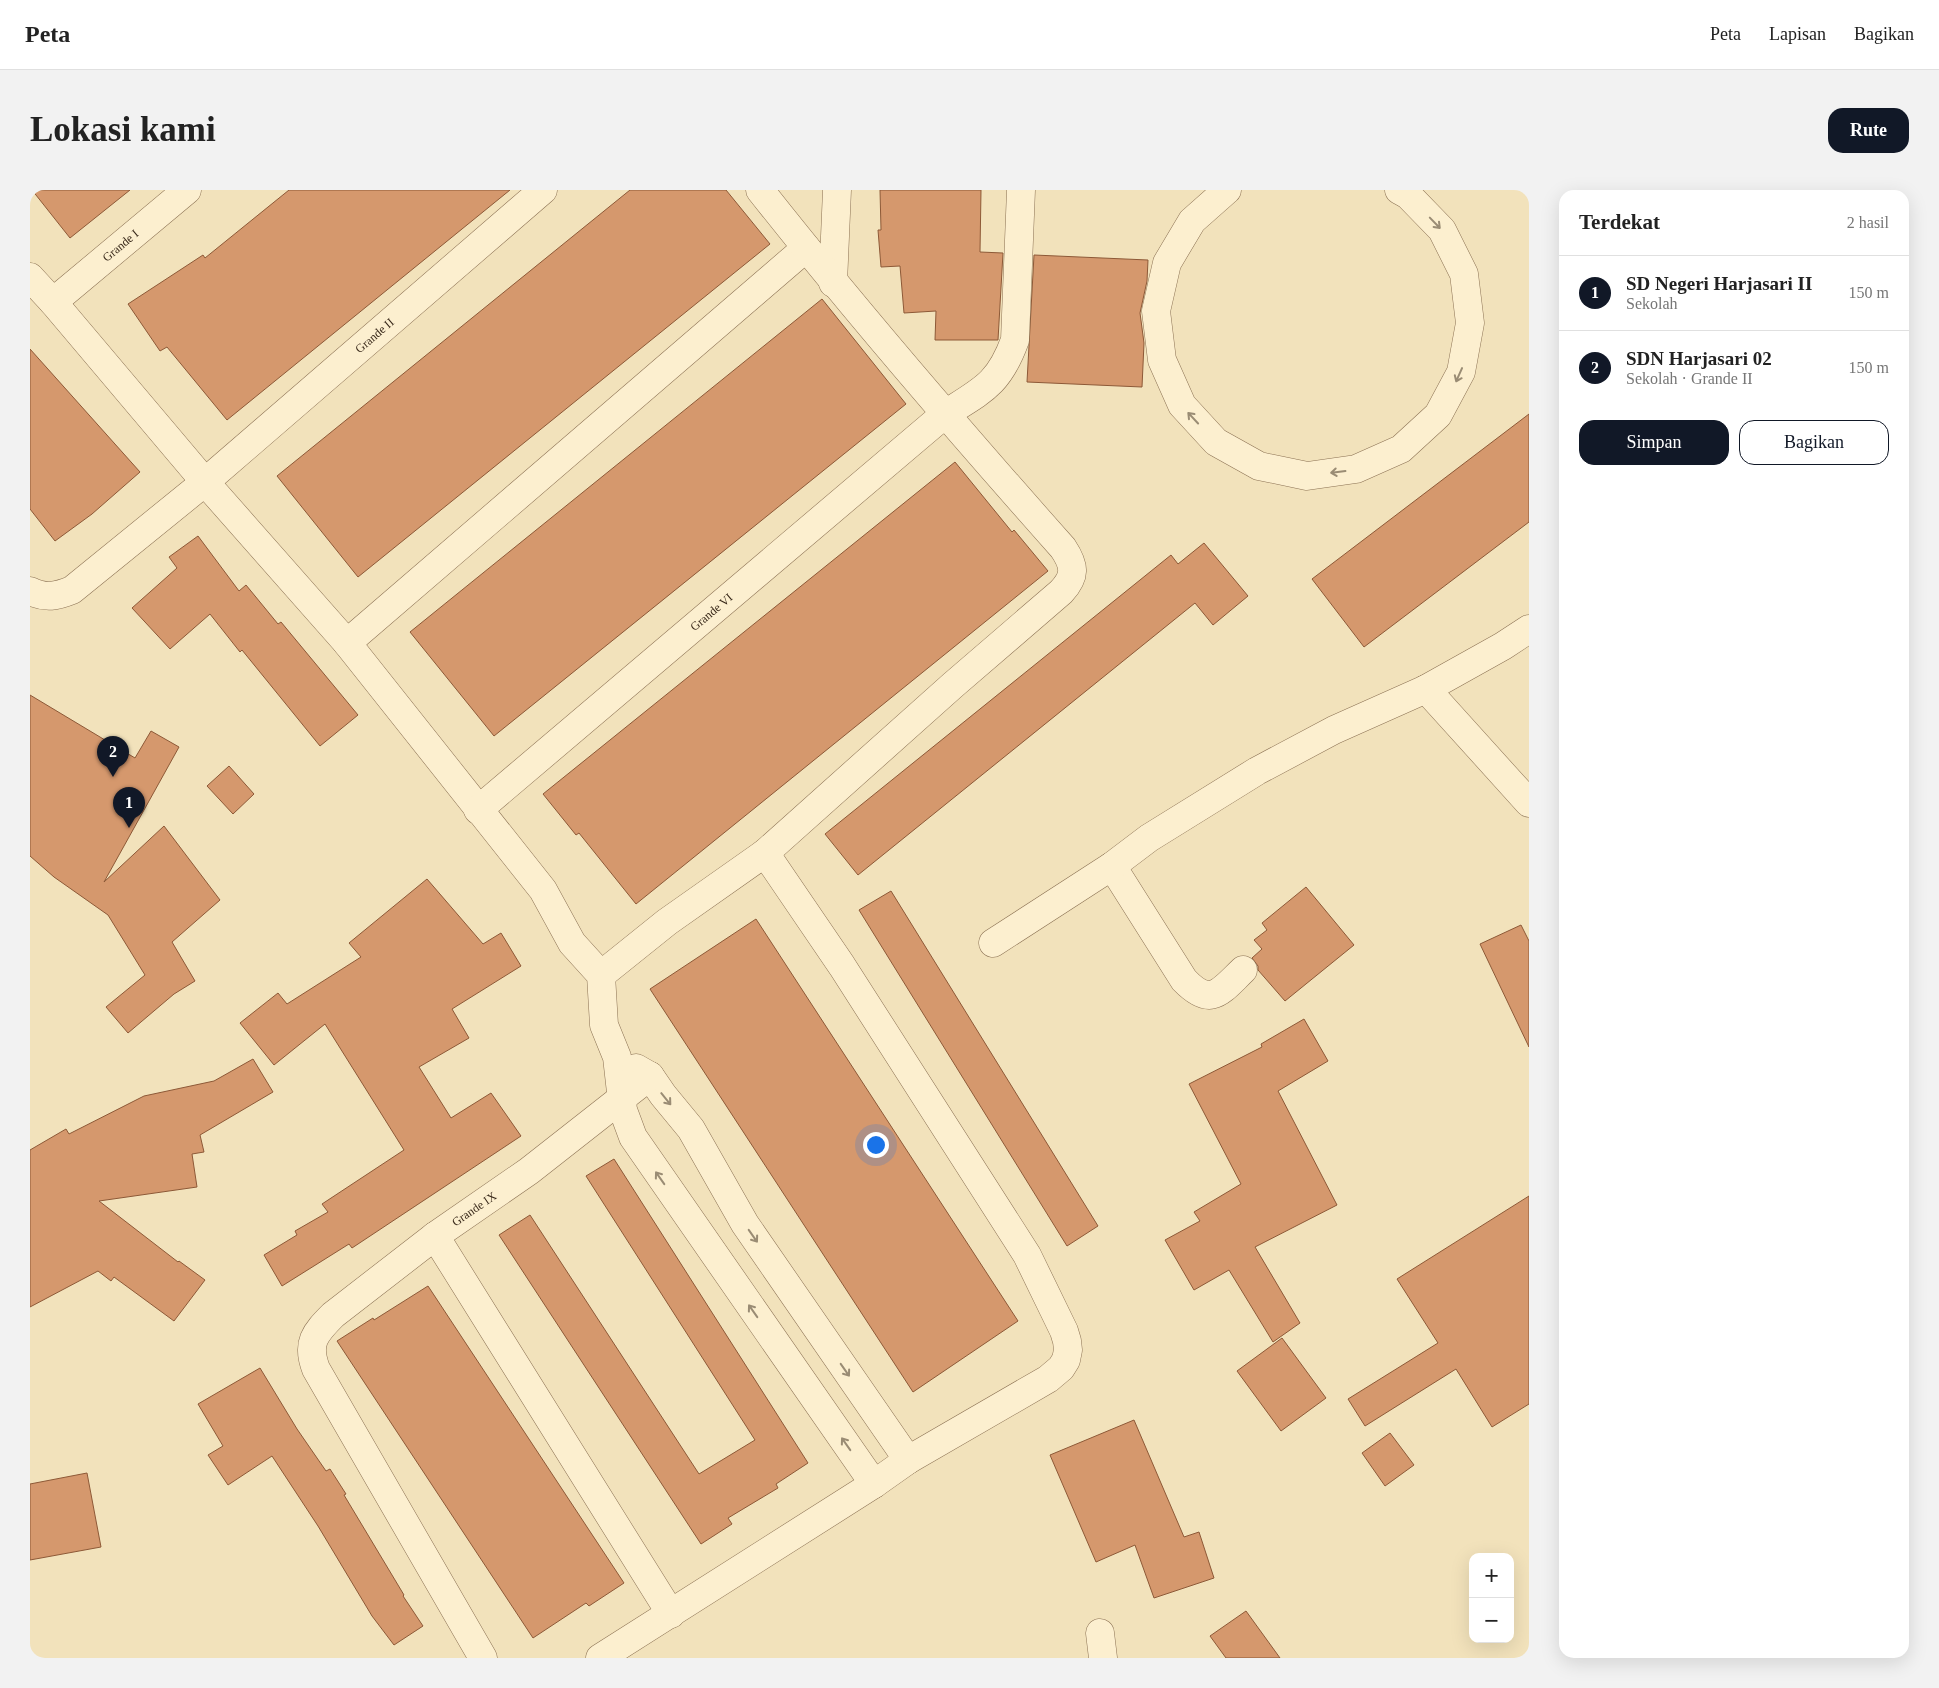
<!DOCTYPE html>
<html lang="id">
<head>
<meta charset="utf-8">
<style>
	:root { --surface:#fff; --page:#f2f2f2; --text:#222; --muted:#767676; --line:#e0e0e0; --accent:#111827 }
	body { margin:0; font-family:Georgia,serif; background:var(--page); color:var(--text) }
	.controls { position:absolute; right:15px; bottom:15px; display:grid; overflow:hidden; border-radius:10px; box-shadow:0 5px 20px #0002 }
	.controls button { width:45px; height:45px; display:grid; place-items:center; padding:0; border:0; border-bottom:1px solid var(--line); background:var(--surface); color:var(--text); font:25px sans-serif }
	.you { position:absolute; left:845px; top:954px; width:18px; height:18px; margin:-12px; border:4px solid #fff; border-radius:50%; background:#1a73e8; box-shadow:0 0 0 8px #1a73e833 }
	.badge { display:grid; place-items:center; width:32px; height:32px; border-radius:50%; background:var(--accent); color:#fff; font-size:16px; font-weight:700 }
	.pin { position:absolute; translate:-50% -41px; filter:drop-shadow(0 1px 2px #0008) }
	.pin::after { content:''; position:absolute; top:26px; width:18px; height:15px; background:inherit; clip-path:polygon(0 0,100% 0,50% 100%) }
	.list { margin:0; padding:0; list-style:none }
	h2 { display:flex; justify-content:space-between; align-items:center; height:65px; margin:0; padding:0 20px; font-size:21px }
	h2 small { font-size:16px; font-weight:400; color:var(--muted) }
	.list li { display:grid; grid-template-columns:32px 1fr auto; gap:15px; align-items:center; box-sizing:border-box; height:75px; padding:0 20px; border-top:1px solid var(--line) }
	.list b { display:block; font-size:19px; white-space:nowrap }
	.list p { margin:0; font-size:16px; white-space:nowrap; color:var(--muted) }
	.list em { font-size:16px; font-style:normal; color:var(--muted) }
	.actions { display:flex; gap:10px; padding:15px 20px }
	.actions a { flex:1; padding:11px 0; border:1px solid var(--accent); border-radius:15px; text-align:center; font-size:18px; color:var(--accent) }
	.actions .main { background:var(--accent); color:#fff }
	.map { position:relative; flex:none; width:1499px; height:1468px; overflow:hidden; border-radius:15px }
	header { display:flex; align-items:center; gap:30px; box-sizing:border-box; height:70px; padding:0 25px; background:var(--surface); border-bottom:1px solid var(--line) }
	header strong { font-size:24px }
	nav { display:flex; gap:28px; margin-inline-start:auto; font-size:18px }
	.intro { display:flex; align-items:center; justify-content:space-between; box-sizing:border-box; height:120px; padding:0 30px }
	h1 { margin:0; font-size:35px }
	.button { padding:12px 22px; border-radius:15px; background:var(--accent); color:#fff; font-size:18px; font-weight:700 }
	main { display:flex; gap:30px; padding:0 30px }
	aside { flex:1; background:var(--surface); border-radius:15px; box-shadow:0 5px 20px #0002 }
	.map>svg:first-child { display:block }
	.building { fill:#d5986d; stroke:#8d5937 }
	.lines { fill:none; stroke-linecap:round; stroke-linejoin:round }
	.minor-casing { stroke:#8b7153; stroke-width:29 }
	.minor { stroke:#fcefcf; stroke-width:28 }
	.oneway { stroke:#9a8c74 }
	.labels { text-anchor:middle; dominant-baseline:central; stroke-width:5; stroke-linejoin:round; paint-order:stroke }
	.street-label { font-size:12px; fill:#39291a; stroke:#f9eccc }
</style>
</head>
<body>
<header>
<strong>Peta</strong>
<nav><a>Peta</a><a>Lapisan</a><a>Bagikan</a></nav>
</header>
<div class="intro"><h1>Lokasi kami</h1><a class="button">Rute</a></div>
<main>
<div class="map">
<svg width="1499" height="1468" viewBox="0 0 1499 1468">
	<rect width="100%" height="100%" fill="#f2e2bb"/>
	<g class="building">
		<path d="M2 0H100L40 48Z"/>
		<path d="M259 0H480L197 230 137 157 130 161 98 114 173 65 175 68Z"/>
		<path d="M600 0H696L740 54 328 387 247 286Z"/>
		<path d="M850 0H951L950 62 973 63 968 150H905L906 121 874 123 870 76 851 77 848 40H851Z"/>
		<path d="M1004 65 1118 70 1117 91 1110 123 1114 153 1112 197 997 192Z"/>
		<path d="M792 109 876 214 464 546 380 442Z"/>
		<path d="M0 159 110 282 62 324 25 351 0 319Z"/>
		<path d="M1499 224V332L1334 457 1282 389Z"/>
		<path d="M925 272 982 342 984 340 1018 381 606 714 549 643 546 645 513 604Z"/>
		<path d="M168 346 209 401 216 395 248 434 251 432 328 525 290 556 212 460 210 462 180 424 140 459 102 418 147 378 139 367Z"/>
		<path d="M1174 353 1218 406 1183 435 1165 413 828 685 795 644 1141 365 1148 374Z"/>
		<path d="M0 505 105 568 121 541 149 557 74 692 134 636 190 710 142 752 165 791 144 804 98 843 76 817 115 785 78 725 24 687 0 666Z"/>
		<path d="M199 576 224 604 203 624 177 596Z"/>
		<path d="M397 689 453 754 471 743 491 776 422 819 439 848 389 877 421 928 461 903 491 946 322 1058 319 1054 252 1096 234 1065 267 1045 265 1041 298 1022 292 1014 374 960 295 834 244 875 210 833 248 803 257 814 331 767 319 753Z"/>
		<path d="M1276 697 1324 755 1255 811 1228 780V776L1222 768 1232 759 1224 750 1237 740 1232 733Z"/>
		<path d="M861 701 1068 1036 1037 1056 829 720Z"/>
		<path d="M726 729 988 1131 883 1202 620 799Z"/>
		<path d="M1491 735 1499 751V857L1450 754Z"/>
		<path d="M1274 829 1298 871 1248 901 1307 1015 1225 1057 1270 1133 1243 1152 1199 1080 1164 1100 1135 1050 1170 1031 1164 1022 1211 994 1159 894 1232 857 1231 854Z"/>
		<path d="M223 869 243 902 170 945 174 962 162 964 167 997 69 1011 148 1072 149 1071 175 1090 144 1131 84 1087 81 1091 68 1081 0 1117V960L36 939 39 944 114 906 184 891Z"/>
		<path d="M584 969 778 1273 746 1294 748 1298 698 1328 702 1334 671 1354 469 1045 500 1025 669 1284 725 1250 556 986Z"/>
		<path d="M1499 1006V1214L1462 1237 1426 1179 1335 1236 1318 1209 1408 1153 1367 1089Z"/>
		<path d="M398 1096 594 1393 559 1416 556 1413 503 1448 307 1151 343 1128 344 1130Z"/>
		<path d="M1252 1148 1296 1208 1251 1241 1207 1181Z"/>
		<path d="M230 1178 267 1239 296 1281 300 1279 316 1304 314 1305 374 1405 373 1406 393 1436 364 1455 342 1426 288 1336 242 1266 198 1295 178 1265 193 1256 168 1214Z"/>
		<path d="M1104 1230 1154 1347 1169 1342 1184 1388 1124 1408 1105 1355 1066 1372 1020 1265Z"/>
		<path d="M1360 1243 1384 1275 1355 1296 1332 1263Z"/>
		<path d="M57 1283 71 1357 0 1370V1294Z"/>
		<path d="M1216 1421 1250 1468H1196L1180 1446Z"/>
	</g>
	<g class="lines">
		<g class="minor-casing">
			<g id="minor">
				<path d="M1197 0 1162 31 1137 73 1126 121 1132 170 1152 215 1186 252 1229 276 1277 286 1326 279 1371 259 1408 225 1431 182 1440 133 1434 84 1412 40 1378 5 1369 0"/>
				<path d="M0 87 23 112 175 292 317 453 513 700 542 753 571 785 574 835 587 867 593 920 603 947 844 1294"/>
				<path d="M803 93 807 0"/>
				<path id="s1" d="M23 112 157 0"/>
				<path id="s2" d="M0 401C16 409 27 406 42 400L175 292 513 0"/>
				<path d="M317 453 776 58"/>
				<path d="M1396 499 1499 613"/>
				<path id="s3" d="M448 620 915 224C953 200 969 194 985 150L991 0"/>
				<path d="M1082 676 1154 790C1181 818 1190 802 1213 780"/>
				<path d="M963 753 1082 676 1119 648 1227 581 1304 540 1396 499 1473 456 1499 439"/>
				<path d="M571 785 637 732 735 663 923 495 1031 402C1046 386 1045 376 1033 358 929 241 827 123 730 0"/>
				<path d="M606 878 620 886 633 905 661 939 715 1034 878 1270"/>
				<path d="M405 1046 641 1424"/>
				<path d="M1070 1443 1073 1468"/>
				<path id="s4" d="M453 1468 286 1179C276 1153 285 1143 303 1125L405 1046 499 981 620 886"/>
				<path d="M570 1468 844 1294 878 1270 1018 1189 1031 1178 1036 1170 1038 1160 1037 1151 1034 1141 997 1065 812 776 735 663"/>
			</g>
		</g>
		<use href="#minor" class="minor"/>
	</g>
	<defs><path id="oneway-shaft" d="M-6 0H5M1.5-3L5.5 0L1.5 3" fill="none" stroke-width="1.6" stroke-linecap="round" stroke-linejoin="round" transform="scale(1.25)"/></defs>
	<g class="oneway">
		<use href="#oneway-shaft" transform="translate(1405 33) rotate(46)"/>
		<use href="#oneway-shaft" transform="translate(1429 185) rotate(114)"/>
		<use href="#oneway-shaft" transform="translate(1163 228) rotate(-133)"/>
		<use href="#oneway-shaft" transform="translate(1308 282) rotate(173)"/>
		<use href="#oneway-shaft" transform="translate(636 909) rotate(51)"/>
		<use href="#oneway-shaft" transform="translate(630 988) rotate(-125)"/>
		<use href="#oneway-shaft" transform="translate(723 1046) rotate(55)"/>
		<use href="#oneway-shaft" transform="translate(723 1121) rotate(-125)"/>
		<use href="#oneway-shaft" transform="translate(815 1180) rotate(55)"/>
		<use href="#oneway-shaft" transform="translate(816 1254) rotate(-125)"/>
	</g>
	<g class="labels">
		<g class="street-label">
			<text stroke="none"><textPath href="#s1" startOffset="88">Grande I</textPath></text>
			<text stroke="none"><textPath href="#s2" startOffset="439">Grande II</textPath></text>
			<text stroke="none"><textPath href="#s3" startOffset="306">Grande VI</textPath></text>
			<text stroke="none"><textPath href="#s4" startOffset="572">Grande IX</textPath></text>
		</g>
	</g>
</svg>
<div class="controls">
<button>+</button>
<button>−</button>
</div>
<div class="you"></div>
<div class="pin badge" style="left:99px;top:638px">1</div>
<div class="pin badge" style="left:83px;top:587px">2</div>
</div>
<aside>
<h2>Terdekat<small>2 hasil</small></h2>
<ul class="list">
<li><span class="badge">1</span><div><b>SD Negeri Harjasari II</b><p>Sekolah</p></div><em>150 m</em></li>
<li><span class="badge">2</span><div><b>SDN Harjasari 02</b><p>Sekolah · Grande II</p></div><em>150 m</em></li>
</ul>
<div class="actions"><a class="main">Simpan</a><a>Bagikan</a></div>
</aside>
</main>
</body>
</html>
